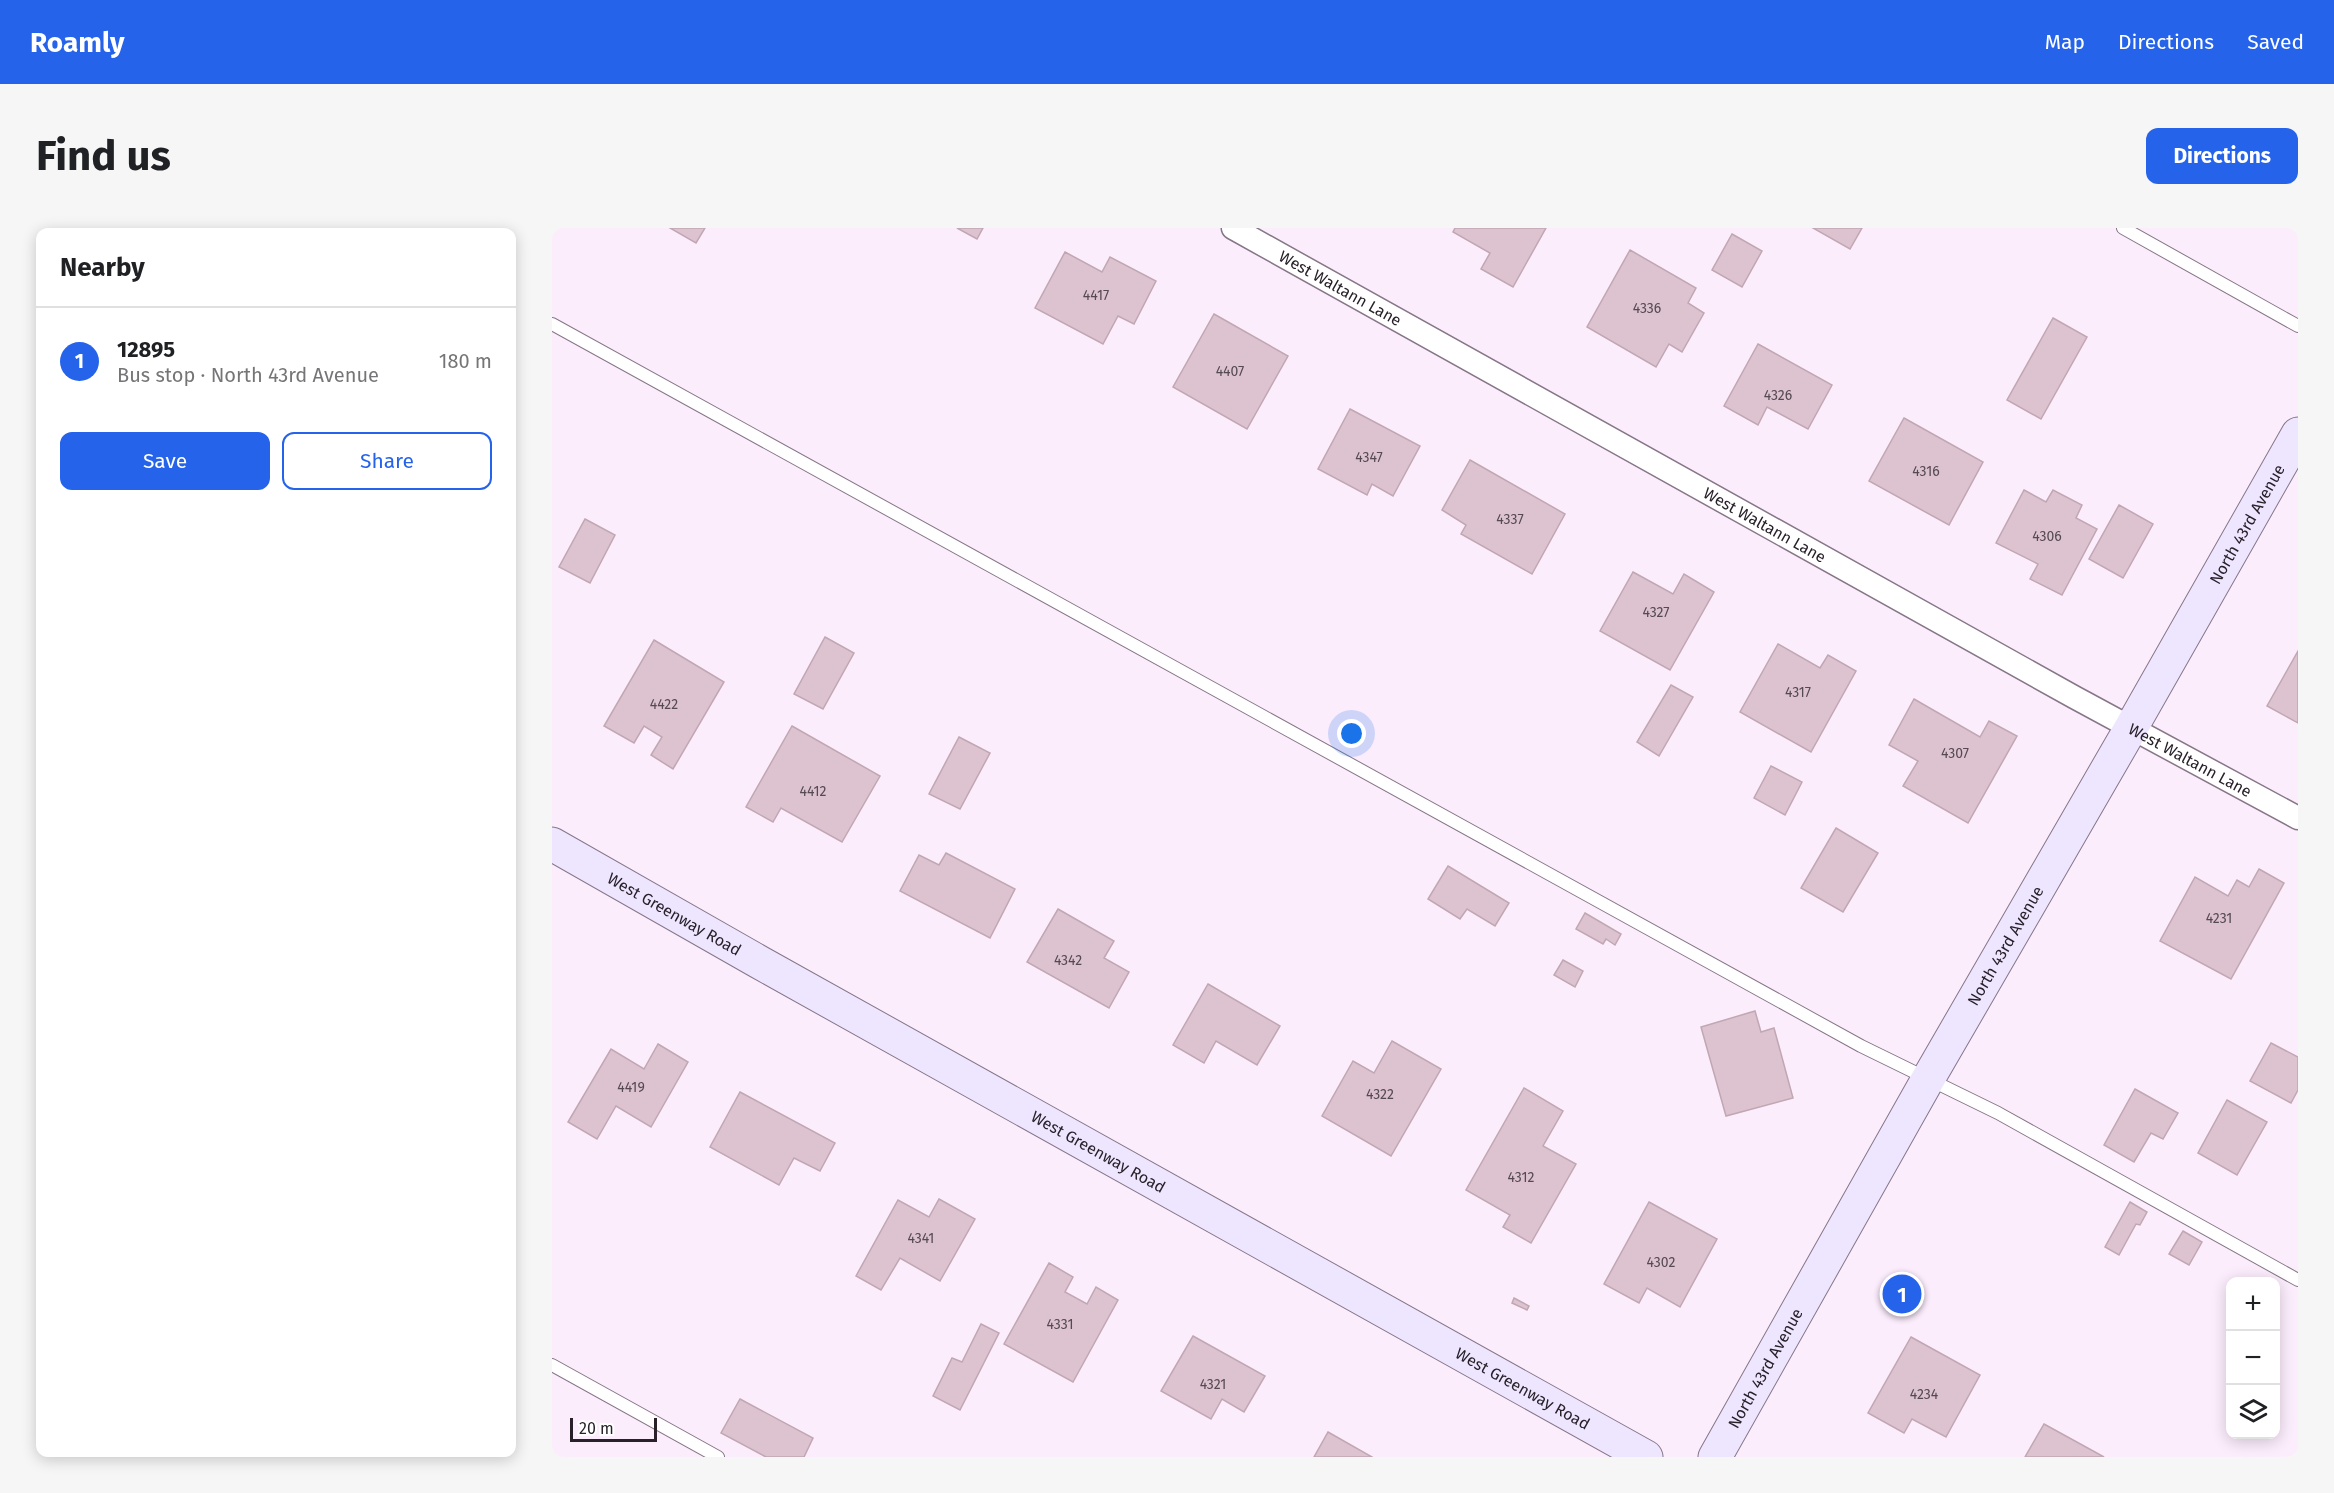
<!DOCTYPE html>
<html lang="en">
<head>
<meta charset="utf-8">
<style>
	:root { --surface:#fff; --page:#f6f6f6; --text:#202124; --muted:#757577; --line:#e0e0e0; --accent:#2563eb }
	body { margin:0; font-family:"Fira Sans",sans-serif; background:var(--page); color:var(--text) }
	.controls { position:absolute; right:18px; bottom:18px; display:grid; overflow:hidden; border-radius:12px; box-shadow:0 3px 15px #0003 }
	.controls button { width:54px; height:54px; display:grid; place-items:center; padding:0; border:0; border-bottom:2px solid var(--line); background:var(--surface); color:var(--text); font:30px sans-serif }
	.scale { position:absolute; left:18px; bottom:15px; width:87px; box-sizing:border-box; padding-left:6px; border:3px solid #282129; border-top:0; font-size:16px; line-height:21px; white-space:nowrap; color:#282129; -webkit-text-stroke:4px #fff; paint-order:stroke }
	.you { position:absolute; left:800px; top:506px; width:21px; height:21px; margin:-15px; border:4px solid #fff; border-radius:50%; background:#1a73e8; box-shadow:0 0 0 9px #1a73e833 }
	.badge { display:grid; place-items:center; width:39px; height:39px; border-radius:50%; background:var(--accent); color:#fff; font-size:20px; font-weight:700 }
	.pin { position:absolute; translate:-50% -50%; border:3px solid #fff; box-shadow:0 2px 6px #0006 }
	.list { margin:0; padding:0; list-style:none }
	h2 { display:flex; justify-content:space-between; align-items:center; height:78px; margin:0; padding:0 24px; font-size:26px }
	h2 small { font-size:20px; font-weight:400; color:var(--muted) }
	.list li { display:grid; grid-template-columns:39px 1fr auto; gap:18px; align-items:center; box-sizing:border-box; height:108px; padding:0 24px; border-top:2px solid var(--line) }
	.list b { display:block; font-size:22px; white-space:nowrap }
	.list p { margin:0; font-size:20px; white-space:nowrap; color:var(--muted) }
	.list em { font-size:20px; font-style:normal; color:var(--muted) }
	.actions { display:flex; gap:12px; padding:18px 24px }
	.actions a { flex:1; padding:14px 0; border:2px solid var(--accent); border-radius:12px; text-align:center; font-size:21px; color:var(--accent) }
	.actions .main { background:var(--accent); color:#fff }
	.icon { flex:none; width:33px; height:33px; fill:none; stroke:currentColor; stroke-width:2; stroke-linecap:round; stroke-linejoin:round }
	.map { position:relative; flex:none; width:1746px; height:1229px; overflow:hidden; border-radius:12px }
	header { display:flex; align-items:center; gap:36px; box-sizing:border-box; height:84px; padding:0 30px; background:var(--accent); color:#fff }
	header strong { font-size:28px }
	nav { display:flex; gap:33px; margin-inline-start:auto; font-size:21px }
	.intro { display:flex; align-items:center; justify-content:space-between; box-sizing:border-box; height:144px; padding:0 36px }
	h1 { margin:0; font-size:42px }
	.button { padding:15px 27px; border-radius:12px; background:var(--accent); color:#fff; font-size:21px; font-weight:700 }
	main { display:flex; gap:36px; padding:0 36px }
	aside { flex:1; background:var(--surface); border-radius:12px; box-shadow:0 3px 15px #0003 }
	.map>svg:first-child { display:block }
	.building { fill:#ddc3cf; stroke:#c0a7b3; stroke-width:1.5 }
	.lines { fill:none; stroke-linecap:round; stroke-linejoin:round }
	.lane-casing { stroke:#867688; stroke-width:14 }
	.street-casing { stroke:#867688; stroke-width:25 }
	.secondary-casing { stroke:#867688; stroke-width:35 }
	.lane { stroke:#fff; stroke-width:12 }
	.street { stroke:#fff; stroke-width:22 }
	.secondary { stroke:#eee6fe; stroke-width:33 }
	.labels { text-anchor:middle; dominant-baseline:central; stroke-width:6; stroke-linejoin:round; paint-order:stroke }
	.number-label { font-size:14px; fill:#554a52 }
	.street-label { font-size:16px; fill:#282129; stroke:#fff }
</style>
</head>
<body>
<header>
<strong>Roamly</strong>
<nav><a>Map</a><a>Directions</a><a>Saved</a></nav>
</header>
<div class="intro"><h1>Find us</h1><a class="button">Directions</a></div>
<main>
<aside>
<h2>Nearby<small></small></h2>
<ul class="list">
<li><span class="badge">1</span><div><b>12895</b><p>Bus stop · North 43rd Avenue</p></div><em>180 m</em></li>
</ul>
<div class="actions"><a class="main">Save</a><a>Share</a></div>
</aside>
<div class="map">
<svg width="1746" height="1229" viewBox="0 0 1746 1229">
	<rect width="100%" height="100%" fill="#fcedfd"/>
	<g class="building">
		<path d="M118 0H153L144 15Z"/>
		<path d="M405 0H431L425 11Z"/>
		<path d="M903 0H994L961 59 929 41 938 25 901 4Z"/>
		<path d="M1261 0H1310L1298 21Z"/>
		<path d="M1180 6 1210 23 1190 59 1160 42Z"/>
		<path d="M1078 22 1144 60 1136 75 1152 85 1130 124 1117 116 1104 139 1035 99Z"/>
		<path d="M513 24 550 44 558 29 604 53 582 96 566 88 551 116 483 80Z"/>
		<path d="M662 86 736 128 695 201 621 159Z"/>
		<path d="M1501 90 1535 109 1489 191 1455 172Z"/>
		<path d="M1206 116 1280 157 1256 201 1215 179 1206 197 1172 178Z"/>
		<path d="M798 181 868 218 841 268 820 256 815 267 766 241Z"/>
		<path d="M1352 190 1431 234 1397 297 1317 253Z"/>
		<path d="M918 232 1013 286 980 346 909 306 914 297 890 282Z"/>
		<path d="M1472 262 1494 274 1501 262 1530 277 1524 290 1545 301 1510 367 1478 351 1486 336 1444 315Z"/>
		<path d="M1567 277 1601 296 1571 350 1537 331Z"/>
		<path d="M33 291 63 307 38 355 7 339Z"/>
		<path d="M1081 344 1121 366 1132 346 1162 364 1118 442 1048 403Z"/>
		<path d="M273 409 302 425 271 481 242 466Z"/>
		<path d="M102 412 172 454 121 541 99 527 110 509 92 498 82 515 52 498Z"/>
		<path d="M1226 416 1268 440 1276 427 1304 443 1259 524 1188 484Z"/>
		<path d="M1746 423V495L1715 478Z"/>
		<path d="M1119 457 1141 469 1107 528 1085 514Z"/>
		<path d="M1362 471 1428 509 1437 493 1465 508 1416 595 1351 558 1366 533 1337 517Z"/>
		<path d="M240 498 328 548 290 614 229 580 221 594 194 579Z"/>
		<path d="M407 509 438 525 408 581 377 566Z"/>
		<path d="M1219 538 1250 554 1233 587 1202 570Z"/>
		<path d="M1284 600 1326 625 1291 684 1249 660Z"/>
		<path d="M394 625 463 661 438 710 348 663 367 627 387 637Z"/>
		<path d="M896 638 957 675 943 698 915 681 908 691 876 671Z"/>
		<path d="M1707 641 1732 655 1679 751 1608 713 1643 649 1676 668 1685 652 1697 659Z"/>
		<path d="M506 681 562 713 552 730 577 744 557 780 475 734Z"/>
		<path d="M1033 685 1069 706 1063 717 1054 711 1051 716 1024 701Z"/>
		<path d="M1011 732 1031 743 1023 759 1002 747Z"/>
		<path d="M656 756 728 798 705 837 664 813 652 835 621 817Z"/>
		<path d="M1203 783 1209 804 1222 800 1241 870 1174 888 1149 799Z"/>
		<path d="M840 813 889 841 839 928 770 888 801 833 822 845Z"/>
		<path d="M1719 815 1746 829V862L1739 875 1698 853Z"/>
		<path d="M106 816 136 834 99 899 64 878 45 911 16 894 59 821 92 841Z"/>
		<path d="M972 860 1011 883 991 918 1024 936 979 1015 951 999 958 987 914 962Z"/>
		<path d="M1583 861 1626 885 1611 911 1599 905 1582 934 1552 917Z"/>
		<path d="M188 864 283 915 268 943 242 930 227 957 158 919Z"/>
		<path d="M1675 872 1715 894 1685 947 1646 925Z"/>
		<path d="M387 971 423 991 388 1053 348 1030 329 1062 304 1048 346 972 377 989Z"/>
		<path d="M1097 974 1165 1011 1128 1079 1095 1060 1087 1075 1052 1056Z"/>
		<path d="M1578 974 1595 984 1588 997 1584 996 1567 1027 1553 1019Z"/>
		<path d="M1631 1003 1650 1014 1637 1037 1617 1026Z"/>
		<path d="M497 1035 521 1049 513 1064 535 1076 544 1059 566 1072 521 1154 452 1116Z"/>
		<path d="M962 1070 977 1078 975 1082 960 1075Z"/>
		<path d="M429 1096 447 1105 408 1182 381 1168 400 1130 410 1134Z"/>
		<path d="M641 1108 713 1148 692 1184 670 1171 659 1191 609 1163Z"/>
		<path d="M1359 1109 1428 1147 1394 1209 1360 1191 1352 1205 1316 1185Z"/>
		<path d="M188 1171 261 1210 252 1229H214L169 1205Z"/>
		<path d="M1492 1196 1552 1229H1473Z"/>
		<path d="M776 1204 820 1229H762Z"/>
	</g>
	<g class="lines">
		<g class="lane-casing">
			<g id="lane">
				<path d="M1571 0 1746 98"/>
				<path d="M0 96 1309 818 1446 885 1746 1052"/>
				<path d="M0 1137 166 1229"/>
			</g>
		</g>
		<g class="street-casing">
			<g id="street">
				<path id="s1" d="M681 0 1522 469 1746 590"/>
			</g>
		</g>
		<g class="secondary-casing">
			<g id="secondary">
				<path id="s2" d="M0 616 207 734 1094 1229"/>
				<path id="s3" d="M1163 1229 1376 851 1579 500 1746 206"/>
			</g>
		</g>
		<use href="#lane" class="lane"/>
		<use href="#street" class="street"/>
		<use href="#secondary" class="secondary"/>
	</g>
	<g class="labels">
		<g class="number-label">
			<text x="544" y="67">4417</text>
			<text x="1095" y="80">4336</text>
			<text x="678" y="143">4407</text>
			<text x="1226" y="167">4326</text>
			<text x="817" y="229">4347</text>
			<text x="1374" y="243">4316</text>
			<text x="958" y="291">4337</text>
			<text x="1495" y="308">4306</text>
			<text x="1104" y="384">4327</text>
			<text x="1246" y="464">4317</text>
			<text x="112" y="476">4422</text>
			<text x="1403" y="525">4307</text>
			<text x="261" y="563">4412</text>
			<text x="1667" y="690">4231</text>
			<text x="516" y="732">4342</text>
			<text x="79" y="859">4419</text>
			<text x="828" y="866">4322</text>
			<text x="969" y="949">4312</text>
			<text x="369" y="1010">4341</text>
			<text x="1109" y="1034">4302</text>
			<text x="508" y="1096">4331</text>
			<text x="661" y="1156">4321</text>
			<text x="1372" y="1166">4234</text>
		</g>
		<g class="street-label">
			<text stroke="none"><textPath href="#s1" startOffset="123">West Waltann Lane</textPath></text>
			<text stroke="none"><textPath href="#s1" startOffset="609">West Waltann Lane</textPath></text>
			<text stroke="none"><textPath href="#s3" startOffset="1074">North 43rd Avenue</textPath></text>
			<text stroke="none"><textPath href="#s1" startOffset="1095">West Waltann Lane</textPath></text>
			<text stroke="none"><textPath href="#s2" startOffset="141">West Greenway Road</textPath></text>
			<text stroke="none"><textPath href="#s3" startOffset="588">North 43rd Avenue</textPath></text>
			<text stroke="none"><textPath href="#s2" startOffset="627">West Greenway Road</textPath></text>
			<text stroke="none"><textPath href="#s3" startOffset="102">North 43rd Avenue</textPath></text>
			<text stroke="none"><textPath href="#s2" startOffset="1113">West Greenway Road</textPath></text>
		</g>
	</g>
</svg>
<div class="controls">
<button>+</button>
<button>−</button>
<button><svg class="icon" aria-label="layers" viewBox="0 0 24 24"><path d="M12 4l9 5-9 5-9-5zM3 14l9 5 9-5"/></svg></button>
</div>
<div class="scale">20 m</div>
<div class="you"></div>
<div class="pin badge" style="left:1350px;top:1066px">1</div>
</div>
</main>
</body>
</html>
